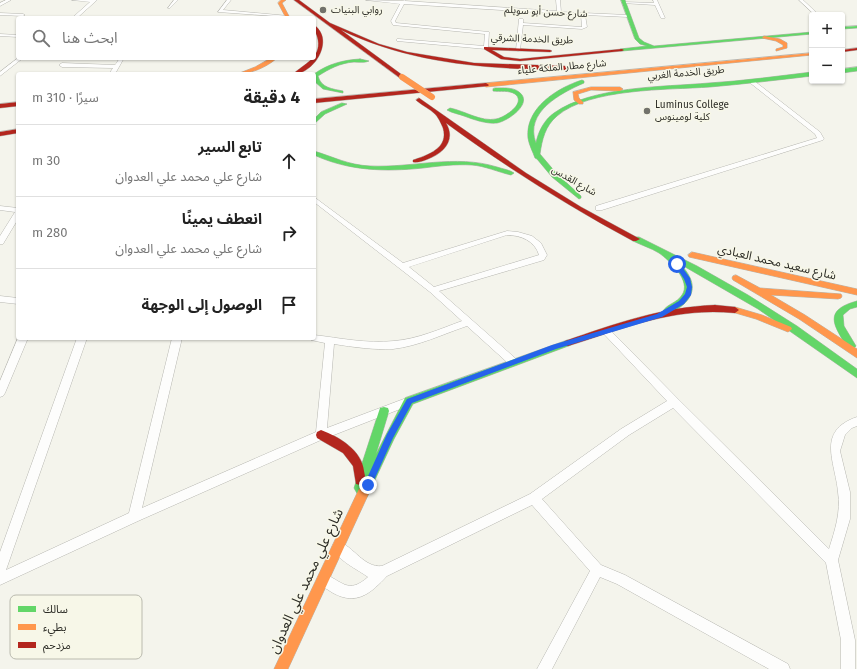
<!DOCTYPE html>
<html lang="ar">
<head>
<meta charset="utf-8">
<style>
	:root { --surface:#fff; --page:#f2f2f2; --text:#222; --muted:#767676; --line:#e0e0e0 }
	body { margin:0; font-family:"Fira Sans","Noto Sans Arabic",sans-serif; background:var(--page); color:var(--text); direction:rtl }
	.controls { position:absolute; right:12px; top:12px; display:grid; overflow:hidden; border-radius:4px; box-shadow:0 1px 3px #0004 }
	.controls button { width:36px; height:36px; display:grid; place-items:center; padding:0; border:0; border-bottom:1px solid var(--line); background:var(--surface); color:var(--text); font:20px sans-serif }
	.stop { position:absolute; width:12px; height:12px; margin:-9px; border:3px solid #2563eb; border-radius:50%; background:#fff }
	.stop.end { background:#2563eb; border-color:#fff; box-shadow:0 1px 4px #0008 }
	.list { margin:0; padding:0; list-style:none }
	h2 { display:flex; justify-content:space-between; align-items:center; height:52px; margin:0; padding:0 16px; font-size:17px }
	h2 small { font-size:13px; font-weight:400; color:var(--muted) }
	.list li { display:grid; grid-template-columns:26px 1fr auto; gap:12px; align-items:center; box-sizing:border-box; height:72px; padding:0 16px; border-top:1px solid var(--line) }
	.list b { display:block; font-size:15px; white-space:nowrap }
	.list p { margin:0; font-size:13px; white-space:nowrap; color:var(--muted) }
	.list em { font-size:13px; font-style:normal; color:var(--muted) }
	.icon { flex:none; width:22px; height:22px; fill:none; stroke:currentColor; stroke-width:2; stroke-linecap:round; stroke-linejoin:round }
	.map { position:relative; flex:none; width:857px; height:669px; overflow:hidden; direction:ltr }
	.search { position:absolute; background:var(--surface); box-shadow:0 1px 3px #0004; left:16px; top:16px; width:300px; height:44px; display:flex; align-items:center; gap:10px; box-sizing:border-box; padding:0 14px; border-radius:4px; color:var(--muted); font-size:15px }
	.panel { position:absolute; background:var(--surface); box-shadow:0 1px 3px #0004; left:16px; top:72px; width:300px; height:268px; border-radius:4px; direction:rtl }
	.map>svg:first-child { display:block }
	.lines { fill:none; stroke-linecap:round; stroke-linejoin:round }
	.street-casing { stroke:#b7b7b1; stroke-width:1 }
	.fast-casing { stroke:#b7b7b1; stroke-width:1 }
	.slow-casing { stroke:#b7b7b1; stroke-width:1 }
	.jam-casing { stroke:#b7b7b1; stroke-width:1 }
	.street { fill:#fdfdfc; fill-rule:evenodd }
	.fast { fill:#63d668; fill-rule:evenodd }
	.slow { fill:#ff974d; fill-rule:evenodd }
	.jam { fill:#b3261e; fill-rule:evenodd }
	.slow-bridge-casing { stroke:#c7c1c4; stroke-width:6; stroke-linecap:butt }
	.slow-bridge { stroke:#ff974d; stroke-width:6 }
	.route { fill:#2563eb }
	.poi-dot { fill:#72726b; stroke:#f7f7e8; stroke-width:1.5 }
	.labels { text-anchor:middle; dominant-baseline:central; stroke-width:3; stroke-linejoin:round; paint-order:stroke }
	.far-poi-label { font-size:10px; fill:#2c2c26; stroke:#f7f7e8; text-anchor:start }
	.far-street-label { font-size:10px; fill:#2c2c26; stroke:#f7f7e8 }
	.street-label { font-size:12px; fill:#2c2c26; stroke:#f7f7e8 }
	.near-street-label { font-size:14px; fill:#2c2c26; stroke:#f7f7e8 }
	.key { fill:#f7f7e8; stroke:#babaae; stroke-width:1 }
	.key-label { font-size:11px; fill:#2c2c26 }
</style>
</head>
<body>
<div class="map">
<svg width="857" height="669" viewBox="0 0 857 669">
	<rect width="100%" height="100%" fill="#f4f4ec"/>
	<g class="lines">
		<g class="street-casing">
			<g id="street">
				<path d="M6 0H11L0 6V3Z"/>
				<path d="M72 0H97L77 18H72L90 2Z"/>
				<path d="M174 0H178L170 8H168Z"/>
				<path d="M227 0H231L223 10 289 16 287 17 218 12Z"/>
				<path d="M366 0 401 1 406 0 405 1 557 11 556 0H560L561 12 628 15 630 16 628 17 585 15 587 27 582 29 523 25 520 50 518 51 516 50 519 19H523V23L582 27 581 15 404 4 395 21 396 23 489 32 488 48 486 49 397 41V39H399L484 46 485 34 393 25 391 21 400 4Z"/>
				<path d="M653 0H657L665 18H661L655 5 622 3 624 2 654 3Z"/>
				<path d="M799 0H803L819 15H815Z"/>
				<path d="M0 13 23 14 25 15 23 16 0 15Z"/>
				<path d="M0 34 18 35V37L0 36Z"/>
				<path d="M18 58H23L0 76V72Z"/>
				<path d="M120 58H124L115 74H109L113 68 62 67 59 65 62 63 115 65Z"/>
				<path d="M749 80H753L820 132 824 139 823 140 602 210H596V206L817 138 815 134 749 82Z"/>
				<path d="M314 197 403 263 507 231 518 232 532 236 541 243 547 255 544 260 439 291 515 358 517 361 515 364H509L467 326C443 334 419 346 393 349 374 350 353 347 334 344L327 428 409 397 413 398 414 401 413 404 321 440 138 521 0 585V552L77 338H87L6 570 129 513 172 338H182L142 508 316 432 325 343 311 340 309 338H314V335C340 338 367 344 394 341 418 339 440 329 462 321L430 292 314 202ZM507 235C521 235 535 241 539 255L434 287 409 267Z"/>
				<path d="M0 206 18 208V219L3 244H0V236L15 212 0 210Z"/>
				<path d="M0 296 18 298V304L0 302Z"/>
				<path d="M606 328 609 329 678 399 829 549C835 530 841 512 838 492 835 461 816 431 857 417V426L852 428 845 435 840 451 850 492V519L838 560 855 640V669H841V640L826 563 673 408 629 435 542 499 601 565 625 575 788 664 790 669H769L617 584 600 577 552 669H537L590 571 532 505 387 576C371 593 357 606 333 593 327 589 320 586 317 579L319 575 323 573C342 581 348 595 368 577 357 569 338 561 332 547L334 543 338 541C354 547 364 568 382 566L530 494 621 429 667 401 603 333 602 331Z"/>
				<path d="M18 338H28L5 393 3 396 0 397V381Z"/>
			</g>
		</g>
		<g class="fast-casing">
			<g id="fast">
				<path d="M621 0H625L639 38 644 42 654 46 812 32V34L622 51H620V49L647 46 640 44 635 39Z"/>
				<path d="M857 26V28L842 29V27Z"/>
				<path d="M360 59 369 61C365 63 359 62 354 62 340 63 329 69 318 76 321 88 333 89 343 91V93L323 89 314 81V74C328 64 343 60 360 59Z"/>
				<path d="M857 67V71L842 73V69Z"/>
				<path d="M812 72V76C778 80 744 84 710 87 667 90 590 88 557 116 545 126 542 140 540 154L557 174 581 196V198L579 199 552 177 537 159 535 158C533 152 529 145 528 138 525 108 557 88 582 80L584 81V83C561 93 524 112 536 143 538 132 544 120 554 113 592 86 663 87 709 83 743 81 778 76 812 72Z"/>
				<path d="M495 88C503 88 513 87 519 92 534 103 508 121 497 123 486 124 475 120 464 116 459 114 452 113 447 110L450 108C465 111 481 122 496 119 504 118 527 103 515 94 509 90 500 92 493 91V89Z"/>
				<path d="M342 103 347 104 325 114 314 124V119L321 112Z"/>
				<path d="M314 151C334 157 348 165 370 166 413 168 455 154 497 167 503 169 510 170 514 173L511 175C498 172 485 166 472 165 455 164 439 166 423 168 385 172 349 171 314 155Z"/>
				<path d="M633 237H639L697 266 748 295 797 326 857 369V378L758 309 680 264C697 281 697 297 676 310 671 312 669 315 664 313L663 311C667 304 677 303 682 295 692 281 669 260 659 253 651 248 641 245 633 241Z"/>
				<path d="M857 301V307L850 309 843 315 844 326 856 346 854 348H848C833 325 823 310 857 301Z"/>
				<path d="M568 340 571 341 573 343 571 345 413 404 394 439 367 497 363 498 359 497 354 488 380 408 384 407 388 408 389 411 376 454 405 398Z"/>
			</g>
		</g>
		<g class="slow-casing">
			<g id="slow">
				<path d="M281 0H286L282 3 290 18H286L278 3Z"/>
				<path d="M764 36 780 39 787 43V48L776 51V49L783 47V45L776 41 762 38Z"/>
				<path d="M812 53V55L486 87 483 85 486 83Z"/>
				<path d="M271 58H277C267 67 251 74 237 74L255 67Z"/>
				<path d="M591 87H620L623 89 620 91 591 90 578 94 579 98 583 102V104H579L574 100 573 92Z"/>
				<path d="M692 252 857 289V295L689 257 688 255Z"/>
				<path d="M736 275 760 288 841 294 842 296 841 298 838 299 771 295 805 315 857 349V358L799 319 733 280 732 278 733 276Z"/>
				<path d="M735 307 762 315 791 327 792 329 788 332 756 319 732 312 731 310 732 308Z"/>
				<path d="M363 488 367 489 369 493 288 669H274L359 489Z"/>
			</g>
		</g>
		<g class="jam-casing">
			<g id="jam">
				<path d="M294 0H299L330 23 379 44 407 52 474 63 565 66 568 68 565 70C487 69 412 64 341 30L405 77 400 78Z"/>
				<path d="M314 25C335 39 315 74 293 74 304 64 321 58 318 40 317 34 314 30 314 25Z"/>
				<path d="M486 47 550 50 552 51 550 52 492 50 504 57 520 59 622 49 624 50 622 51 520 61 501 59 484 49V47Z"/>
				<path d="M857 48V50L842 52V50Z"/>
				<path d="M486 83 489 85 488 86 314 103V99Z"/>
				<path d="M419 98 526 173 581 207 640 239 636 241H633C568 206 506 167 446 123 456 140 444 153 428 159 423 161 418 163 413 162V160C428 155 449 148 443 128 441 123 438 117 435 114 430 109 423 106 417 101L416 100Z"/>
				<path d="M18 102V106L0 108V104Z"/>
				<path d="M18 129V133L0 136V132Z"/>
				<path d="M715 305 735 307 739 310 735 313C673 307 626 328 568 346L565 345 563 343 565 341C614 324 662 307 715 305Z"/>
				<path d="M321 430C340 437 362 451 364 471 365 476 366 479 364 484L360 485 356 484 353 466 343 453 317 438 316 435 317 432Z"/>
			</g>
		</g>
		<use href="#street" class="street"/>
		<use href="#fast" class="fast"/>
		<use href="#slow" class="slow"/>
		<use href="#jam" class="jam"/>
		<g class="slow-bridge-casing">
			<path id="slow-bridge" d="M402 77 432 97"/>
		</g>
		<use href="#slow-bridge" class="slow-bridge"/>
	</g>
	<path class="route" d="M675 263H679L690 278 692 287 691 295 684 304 662 317 556 349 412 403 393 438 371 487H365L364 485 387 434 407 399 552 345 657 314 679 301 685 294 687 287 684 279 674 264Z"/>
	<g class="poi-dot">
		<circle cx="323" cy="10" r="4"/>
		<circle cx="647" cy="111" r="4"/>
	</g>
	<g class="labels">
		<g class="far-poi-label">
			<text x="331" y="10">روابي البنيات</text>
			<text x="655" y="105">Luminus College<tspan x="655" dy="12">كلية لومينوس</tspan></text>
		</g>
		<g class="far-street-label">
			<text transform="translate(546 12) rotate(3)">شارع حسن أبو سويلم</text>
			<text transform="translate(532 39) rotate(2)">طريق الخدمة الشرقي</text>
			<text transform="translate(562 67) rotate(-5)">شارع مطار الملكة علياء</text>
			<text transform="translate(686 73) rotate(-5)">طريق الخدمة الغربي</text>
			<text transform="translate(574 181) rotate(30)">شارع القدس</text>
		</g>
		<g class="street-label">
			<text transform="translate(777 262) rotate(13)">شارع سعيد محمد العبادي</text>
		</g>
		<g class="near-street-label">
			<text transform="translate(306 581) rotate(-65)">شارع علي محمد علي العدوان</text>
		</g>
	</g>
	<rect x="10" y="595" width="132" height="64" rx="6" class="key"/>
	<rect x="18" y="606" width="18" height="6" fill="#63d668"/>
	<rect x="18" y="624" width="18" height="6" fill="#ff974d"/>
	<rect x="18" y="642" width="18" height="6" fill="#b3261e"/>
	<g class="key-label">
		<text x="43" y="613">سالك</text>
		<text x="43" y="631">بطيء</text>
		<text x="43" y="649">مزدحم</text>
	</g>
</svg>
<div class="controls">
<button>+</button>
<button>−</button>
</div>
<div class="stop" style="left:677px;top:264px"></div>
<div class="stop end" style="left:368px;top:485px"></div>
<div class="search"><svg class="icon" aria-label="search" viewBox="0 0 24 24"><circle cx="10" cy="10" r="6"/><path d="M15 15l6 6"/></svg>ابحث هنا</div>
<section class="panel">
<h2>4 دقيقة<small>سيرًا · 310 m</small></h2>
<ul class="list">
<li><svg class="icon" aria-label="ahead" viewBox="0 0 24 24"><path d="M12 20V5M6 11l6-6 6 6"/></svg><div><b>تابع السير</b><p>شارع علي محمد علي العدوان</p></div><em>30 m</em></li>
<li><svg class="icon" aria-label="right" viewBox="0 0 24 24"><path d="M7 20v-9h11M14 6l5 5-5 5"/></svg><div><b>انعطف يمينًا</b><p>شارع علي محمد علي العدوان</p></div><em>280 m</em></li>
<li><svg class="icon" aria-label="arrive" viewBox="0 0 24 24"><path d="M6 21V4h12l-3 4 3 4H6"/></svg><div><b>الوصول إلى الوجهة</b></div></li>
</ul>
</section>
</div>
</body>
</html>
